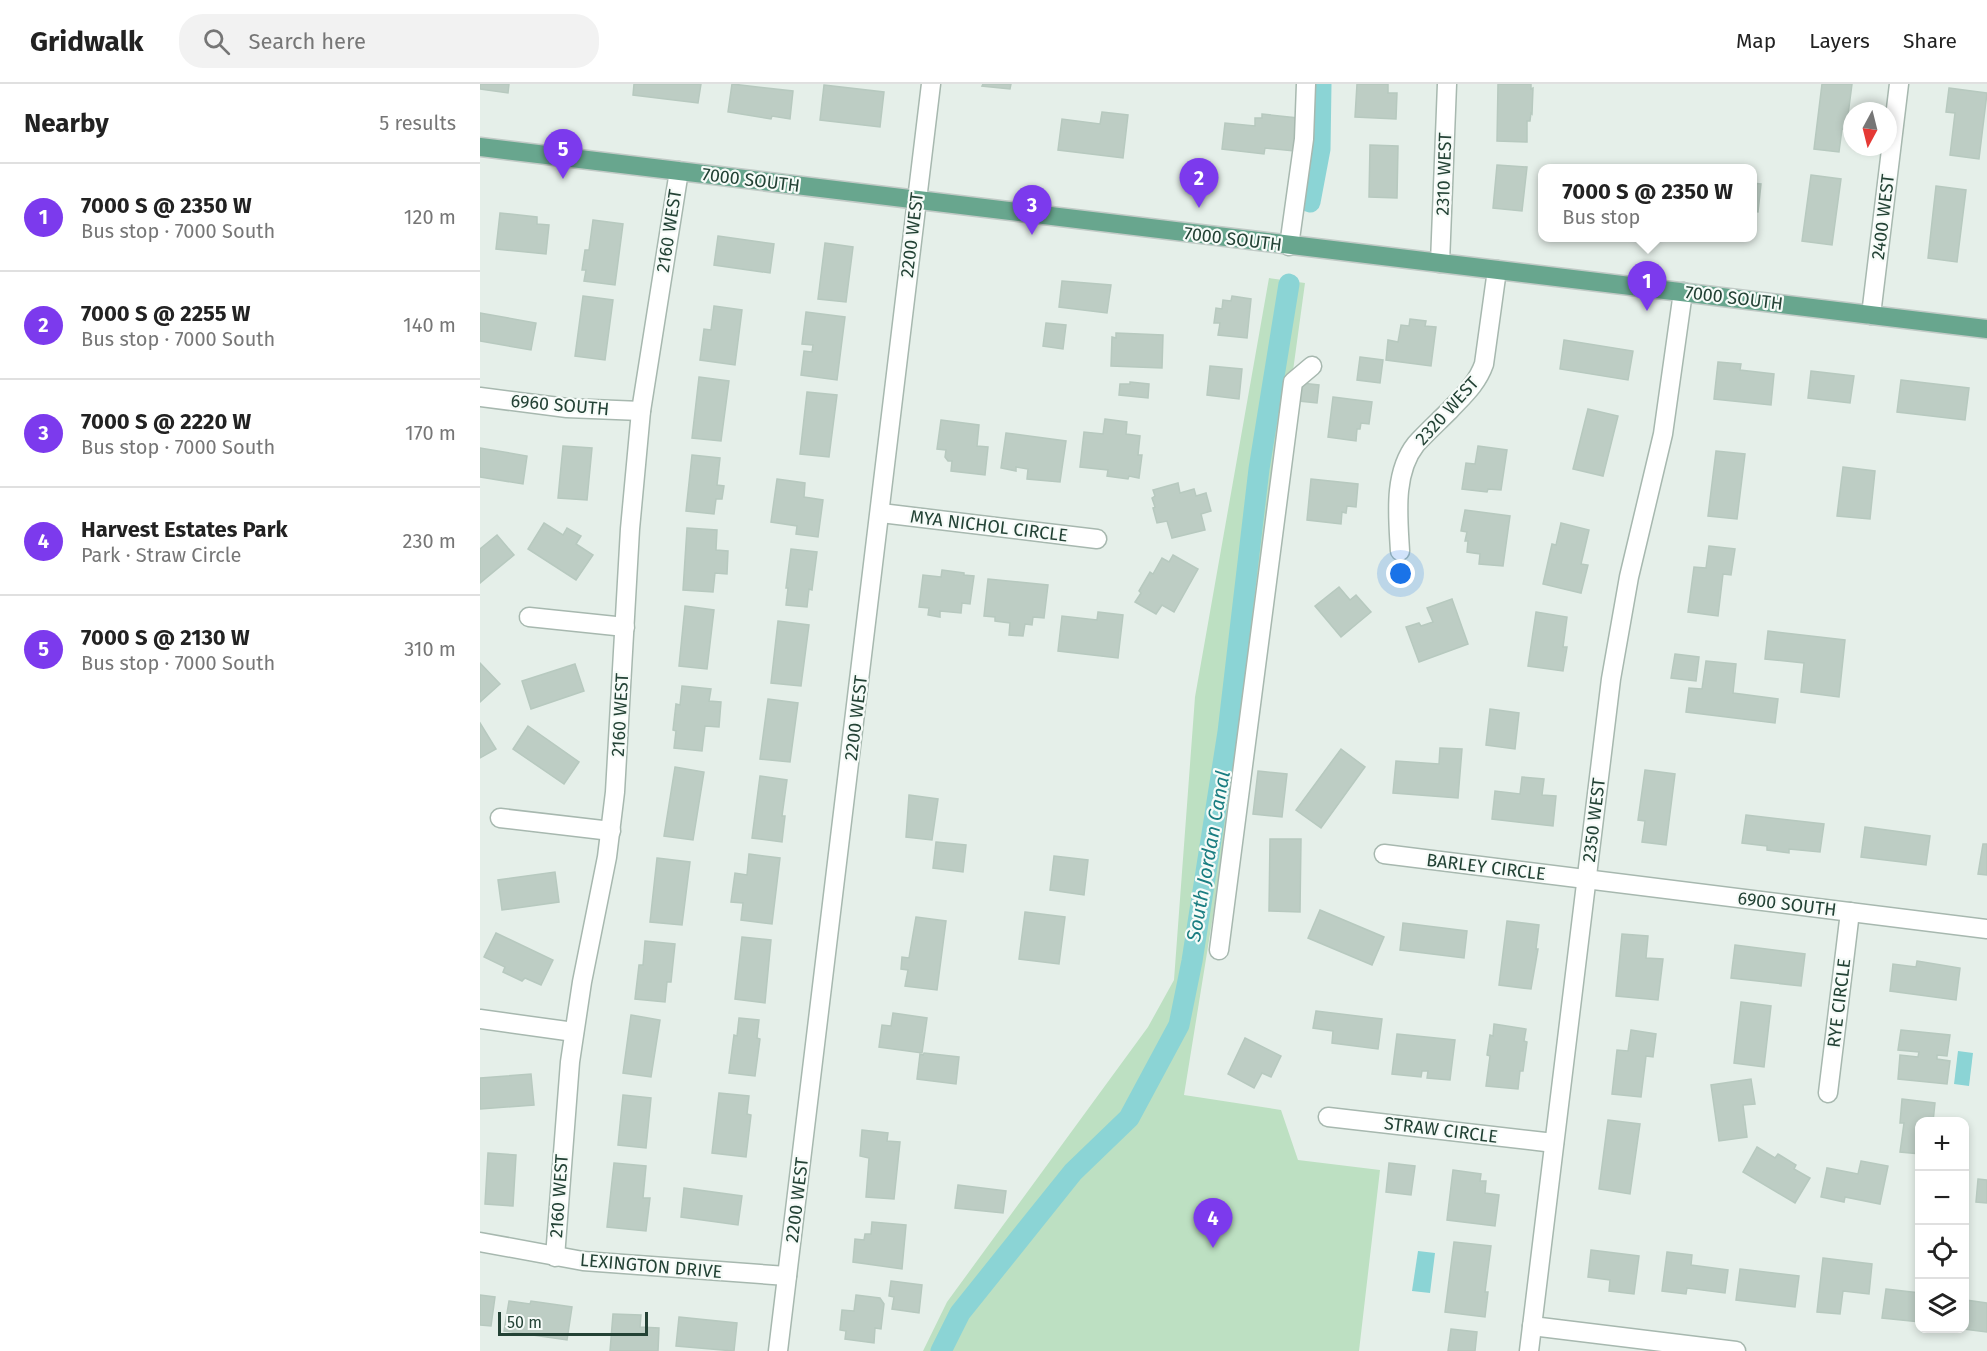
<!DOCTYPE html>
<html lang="en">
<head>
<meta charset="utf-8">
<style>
	:root { --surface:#fff; --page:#f2f2f2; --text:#222; --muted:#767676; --line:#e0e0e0; --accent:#7c3aed }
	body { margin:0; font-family:"Fira Sans",sans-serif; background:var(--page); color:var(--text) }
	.controls { position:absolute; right:18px; bottom:18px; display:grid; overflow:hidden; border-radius:12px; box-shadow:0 3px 9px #0003 }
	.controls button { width:54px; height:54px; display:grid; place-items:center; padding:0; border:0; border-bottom:2px solid var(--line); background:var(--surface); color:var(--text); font:30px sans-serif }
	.compass { position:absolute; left:1363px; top:18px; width:54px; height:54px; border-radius:50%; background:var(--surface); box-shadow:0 3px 9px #0003; rotate:187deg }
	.scale { position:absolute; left:18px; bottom:15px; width:150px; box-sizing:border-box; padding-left:6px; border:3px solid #234235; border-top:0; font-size:16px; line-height:21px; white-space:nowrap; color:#234235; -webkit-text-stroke:4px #f6fbf8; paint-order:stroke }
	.you { position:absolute; left:921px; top:490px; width:21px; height:21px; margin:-15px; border:4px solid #fff; border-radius:50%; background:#1a73e8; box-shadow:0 0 0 9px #1a73e833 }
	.badge { display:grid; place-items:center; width:39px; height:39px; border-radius:50%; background:var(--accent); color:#fff; font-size:20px; font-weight:700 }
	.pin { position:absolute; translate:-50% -50px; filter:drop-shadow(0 2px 3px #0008) }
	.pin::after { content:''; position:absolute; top:32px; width:21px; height:18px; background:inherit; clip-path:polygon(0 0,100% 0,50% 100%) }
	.popup { position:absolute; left:1058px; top:80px; width:219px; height:78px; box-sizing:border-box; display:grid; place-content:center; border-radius:12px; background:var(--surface); filter:drop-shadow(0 2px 4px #0005); font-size:20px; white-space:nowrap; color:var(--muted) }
	.popup b { font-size:22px; color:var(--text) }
	.popup::after { content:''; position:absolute; left:50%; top:100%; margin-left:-12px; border:12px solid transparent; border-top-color:var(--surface) }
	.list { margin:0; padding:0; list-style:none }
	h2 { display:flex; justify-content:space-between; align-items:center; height:78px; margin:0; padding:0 24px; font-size:26px }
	h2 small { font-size:20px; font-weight:400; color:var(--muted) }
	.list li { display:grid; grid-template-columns:39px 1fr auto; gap:18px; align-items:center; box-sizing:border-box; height:108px; padding:0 24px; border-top:2px solid var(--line) }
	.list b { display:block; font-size:22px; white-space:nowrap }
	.list p { margin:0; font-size:20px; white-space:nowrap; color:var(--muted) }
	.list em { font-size:20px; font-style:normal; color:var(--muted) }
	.icon { flex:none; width:33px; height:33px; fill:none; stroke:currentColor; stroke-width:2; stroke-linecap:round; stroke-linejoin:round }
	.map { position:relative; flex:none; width:1507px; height:1267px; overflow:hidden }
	header { display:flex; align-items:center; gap:36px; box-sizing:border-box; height:84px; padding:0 30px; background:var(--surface); border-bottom:2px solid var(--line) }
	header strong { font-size:28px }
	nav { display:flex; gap:33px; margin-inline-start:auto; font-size:21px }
	.search { width:420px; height:54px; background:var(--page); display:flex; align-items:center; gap:15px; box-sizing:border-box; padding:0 21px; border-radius:24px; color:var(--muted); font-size:22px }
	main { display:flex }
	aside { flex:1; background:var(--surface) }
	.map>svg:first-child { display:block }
	.green { fill:#bde0c2 }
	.water { fill:#8bd4d5 }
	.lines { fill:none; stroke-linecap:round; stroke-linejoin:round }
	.canal { stroke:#8bd4d5; stroke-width:21 }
	.building { fill:#bdcdc4; stroke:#b7c9bf; stroke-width:1.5 }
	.minor-casing { stroke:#a7b8af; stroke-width:21 }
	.major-casing { stroke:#c1cac6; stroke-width:21 }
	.minor { stroke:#fff; stroke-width:18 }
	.major { stroke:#68a68e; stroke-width:18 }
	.labels { text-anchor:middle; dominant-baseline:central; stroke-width:4.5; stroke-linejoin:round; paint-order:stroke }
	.street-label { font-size:18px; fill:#234235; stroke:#f6fbf8 }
	.water-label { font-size:20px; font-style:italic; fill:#1a7d81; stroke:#f6fbf8 }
</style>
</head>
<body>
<header>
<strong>Gridwalk</strong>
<div class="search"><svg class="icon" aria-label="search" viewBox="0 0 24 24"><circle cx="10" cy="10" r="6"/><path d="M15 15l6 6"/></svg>Search here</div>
<nav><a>Map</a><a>Layers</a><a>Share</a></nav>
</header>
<main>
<aside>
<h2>Nearby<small>5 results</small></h2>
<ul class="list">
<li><span class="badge">1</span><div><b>7000 S @ 2350 W</b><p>Bus stop · 7000 South</p></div><em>120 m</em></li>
<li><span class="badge">2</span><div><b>7000 S @ 2255 W</b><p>Bus stop · 7000 South</p></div><em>140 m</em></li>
<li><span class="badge">3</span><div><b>7000 S @ 2220 W</b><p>Bus stop · 7000 South</p></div><em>170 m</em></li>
<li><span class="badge">4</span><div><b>Harvest Estates Park</b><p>Park · Straw Circle</p></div><em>230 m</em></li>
<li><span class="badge">5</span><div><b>7000 S @ 2130 W</b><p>Bus stop · 7000 South</p></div><em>310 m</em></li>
</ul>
</aside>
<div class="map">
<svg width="1507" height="1267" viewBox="0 0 1507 1267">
	<rect width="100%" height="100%" fill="#e5efe9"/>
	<path class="green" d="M789 194 825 199 769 609 704 1011 801 1026 818 1076 900 1086 879 1267H443L467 1218 668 943 694 896 715 613Z"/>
	<g class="water">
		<path d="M1478 967 1493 969 1489 1002 1474 1000Z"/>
		<path d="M938 1167 955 1169 950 1209 932 1207Z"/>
	</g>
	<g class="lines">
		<g class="canal">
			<path d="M830 118 840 65 841 0"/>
			<path d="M461 1267 480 1229 593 1088 649 1034 699 941 712 877 748 648 779 385 809 200"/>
		</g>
	</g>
	<g class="building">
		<path d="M0 0H29L28 9 0 5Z"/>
		<path d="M154 0H221L218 19 153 11Z"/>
		<path d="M252 0 313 7 310 35 292 32 291 35 248 28Z"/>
		<path d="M503 0H531L530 5 502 2Z"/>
		<path d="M877 0H908V9H917L916 35 875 33Z"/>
		<path d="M1018 0H1051V5L1053 4 1052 30 1051 29 1050 37H1047V58L1017 57Z"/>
		<path d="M1342 0H1372L1366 46 1362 45 1359 68 1334 65Z"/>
		<path d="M344 1 404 8 400 43 340 36Z"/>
		<path d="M1469 4 1507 9 1499 75 1470 71 1475 29 1466 28Z"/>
		<path d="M622 28 648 31 643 74 578 66 582 35 620 40Z"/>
		<path d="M782 30 818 34 814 67 785 64 784 70 742 65 745 39 775 42V34H782Z"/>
		<path d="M890 61 918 62 917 114 889 113Z"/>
		<path d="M1017 81 1047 83 1042 127 1013 124Z"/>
		<path d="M1331 91 1361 95 1352 161 1322 157Z"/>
		<path d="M1272 99 1281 100 1278 128 1272 127Z"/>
		<path d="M1456 102 1486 106 1477 178 1448 174Z"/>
		<path d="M20 129 57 133V140L69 141 66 170 16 165Z"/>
		<path d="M113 136 143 140 135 201 104 197 106 186H102L105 166H109Z"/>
		<path d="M238 152 294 160 290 189 234 181Z"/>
		<path d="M345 159 373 163 366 218 338 215Z"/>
		<path d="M582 197 631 201 627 229 579 223Z"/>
		<path d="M103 212 133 216 125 276 95 272Z"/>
		<path d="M752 212 771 215 767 254 738 251 740 239H734L736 224 742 225 743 216 751 217Z"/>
		<path d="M234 222 262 226 255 281 220 276 224 245 231 246Z"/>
		<path d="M326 228 365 233 357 296 321 291 324 267 332 268 333 261 322 260Z"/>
		<path d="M0 229 56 239 51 266 0 257Z"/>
		<path d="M930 235 946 237 945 242 956 243 951 282 906 276 908 256 918 258 921 241 929 242Z"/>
		<path d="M566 239 586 241 583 265 563 262Z"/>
		<path d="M636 249 683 251 682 284 631 282 632 253 636 254Z"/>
		<path d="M1084 256 1153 267 1148 296 1080 285Z"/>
		<path d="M880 273 903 276 900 299 877 296Z"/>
		<path d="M1238 278 1261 280 1260 286 1294 290 1291 321 1234 315Z"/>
		<path d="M730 282 762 285 759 315 727 311Z"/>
		<path d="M1331 287 1374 292 1370 319 1328 314Z"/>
		<path d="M219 293 249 297 241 357 212 354Z"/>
		<path d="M1421 296 1489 304 1485 336 1417 328Z"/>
		<path d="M650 298 669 300 668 314 639 311 640 300H650Z"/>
		<path d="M821 299 839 301 837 319 819 317Z"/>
		<path d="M327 308 357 311 349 373 320 370Z"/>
		<path d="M853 313 892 318 889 340 881 339 880 345H877L876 357 848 353Z"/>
		<path d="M1108 325 1138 332 1123 392 1093 385Z"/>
		<path d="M625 335 647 338 646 350 660 352 658 371H662L659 394 649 392 648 395 627 392 628 386 600 383 604 348 623 350Z"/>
		<path d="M461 336 499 341 497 362 508 363 505 391 471 387 472 377H468L465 373 466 366 457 365Z"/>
		<path d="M526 349 586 357 580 398 547 395 548 385 536 383V387L521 384Z"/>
		<path d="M83 362 112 364 107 416 78 414Z"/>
		<path d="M998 362 1027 366 1021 406 1008 405 1007 408 982 405 986 379 995 380Z"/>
		<path d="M0 364 47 372 43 400 0 393Z"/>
		<path d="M1236 367 1265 370 1257 435 1228 432Z"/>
		<path d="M212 371 240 374 237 401 244 402 242 415H236L234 430 206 427Z"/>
		<path d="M1363 383 1395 387 1390 435 1357 432Z"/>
		<path d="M297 395 325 399 324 413 343 416 338 453 316 450 317 442 291 438Z"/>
		<path d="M831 395 878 400 876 423 867 422 866 429 862 428 861 440 827 436Z"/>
		<path d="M698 399 700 409 714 405 716 412 726 409 731 427 721 430 725 446 692 454 687 437 677 439 673 424 675 423 672 414 675 412 673 406Z"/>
		<path d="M985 426 1030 432 1023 482 999 480 1000 470 987 468 988 457H985L987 448 981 447Z"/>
		<path d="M64 439 83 451 87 444 101 452 96 460 113 471 96 496 48 465Z"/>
		<path d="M1081 439 1109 446 1101 480 1108 481 1101 509 1063 500 1072 460 1076 461Z"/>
		<path d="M207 444 237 446 236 466 248 467 247 490 235 489 233 508 203 506Z"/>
		<path d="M17 451 34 471 0 499V465Z"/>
		<path d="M1229 462 1255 465 1251 491 1243 490 1238 532 1208 528 1214 483 1226 484Z"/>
		<path d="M311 465 337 468 332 506 329 505 327 523 306 521 308 504H306Z"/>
		<path d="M693 471 718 485 694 528 682 521 676 530 655 518 661 509 659 507 670 488 673 490 682 474 689 478Z"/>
		<path d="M462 486 484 489V491L494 492 490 520 482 519 481 529 460 527V533L448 531 449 524 439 523 443 491 461 493Z"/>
		<path d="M508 495 568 501 564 534 553 533 552 541 545 540 543 552 529 551 530 539 515 537V533L504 532Z"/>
		<path d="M859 503 870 516 876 511 891 528 861 553 835 522Z"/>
		<path d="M972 515 988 560 939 578 926 543 939 539 941 542 953 538 947 524Z"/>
		<path d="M205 522 234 526 227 585 199 582Z"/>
		<path d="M618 528 643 531 638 574 578 567 582 532 617 536Z"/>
		<path d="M1056 528 1087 533 1083 563H1087L1083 587 1048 582Z"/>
		<path d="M298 537 329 541 321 602 291 599Z"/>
		<path d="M1288 547 1365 556 1359 613 1321 608 1324 579 1285 575Z"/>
		<path d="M1195 570 1219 573 1216 597 1191 594Z"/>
		<path d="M1226 577 1256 580 1253 609 1298 615 1295 639 1206 628 1209 604 1222 605Z"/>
		<path d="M0 579 20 600 0 618Z"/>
		<path d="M95 580 104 607 51 625 42 597Z"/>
		<path d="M202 602 231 605 229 617 241 618 239 643 225 642 222 667 194 664 196 647 193 646 196 620 200 621Z"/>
		<path d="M288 615 318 619 310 678 280 675Z"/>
		<path d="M1010 625 1039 629 1035 665 1006 661Z"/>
		<path d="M0 639 16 665 0 674Z"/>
		<path d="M48 642 99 678 84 700 33 665Z"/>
		<path d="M960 664 982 665 978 714 913 709 916 677 959 680Z"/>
		<path d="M861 665 885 683 841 744 816 726Z"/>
		<path d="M195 683 224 688 213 756 184 752Z"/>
		<path d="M1165 686 1195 690 1186 761 1162 758 1165 737 1158 736Z"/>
		<path d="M778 687 807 690 802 733 773 730Z"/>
		<path d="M280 692 307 696 302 732H305L302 758 272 754Z"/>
		<path d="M1042 693 1064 695 1062 711 1076 712 1073 742 1012 735 1015 707 1040 710Z"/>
		<path d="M429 711 458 715 452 756 426 753Z"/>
		<path d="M1266 731 1344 740 1340 768 1309 765V769L1287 766V762L1262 759Z"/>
		<path d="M1385 743 1450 752 1446 781 1381 773Z"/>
		<path d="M790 755H821L820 828 789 827Z"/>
		<path d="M456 758 486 761 483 788 453 784Z"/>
		<path d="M1503 760H1507V791L1498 790Z"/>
		<path d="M269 770 300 774 292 840 261 836 263 819 251 818 255 789 267 791Z"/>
		<path d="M574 772 608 776 604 811 570 806Z"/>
		<path d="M177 774 210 778 202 841 170 838Z"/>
		<path d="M75 788 79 818 22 826 18 796Z"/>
		<path d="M840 826 904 853 892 881 828 854Z"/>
		<path d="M545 828 585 833 579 880 539 875Z"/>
		<path d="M436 833 466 837 457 906 425 902 428 886 421 885 422 873 429 874Z"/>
		<path d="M1027 837 1059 841 1056 865H1058L1051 905 1019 901Z"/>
		<path d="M923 839 987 847 984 874 920 866Z"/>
		<path d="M16 849 73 876 61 901 45 894 42 897 23 888 25 883 4 873Z"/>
		<path d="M1142 850 1168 852 1166 874 1183 875 1178 916 1136 912Z"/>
		<path d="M262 853 291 856 285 919 255 915Z"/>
		<path d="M165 857 195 860 191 898H187L185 918 155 915 159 881H163Z"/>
		<path d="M1255 861 1325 870 1321 902 1251 894Z"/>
		<path d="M1437 877 1480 884 1476 916 1410 907 1413 880 1436 883Z"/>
		<path d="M1261 918 1291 922 1284 983 1254 979Z"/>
		<path d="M836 927 902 935 898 965 852 959 853 947 833 944Z"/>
		<path d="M413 929 447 934 442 969 399 963 402 941 411 942Z"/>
		<path d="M151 931 180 936 171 993 143 989Z"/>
		<path d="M259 934 279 936 277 954 280 955 275 992 249 989 254 951 257 952Z"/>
		<path d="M1014 940 1046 945 1044 957 1047 958 1043 987H1040L1038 1005 1006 1002 1010 972 1007 971 1010 951 1013 952Z"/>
		<path d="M1151 946 1176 950 1173 973 1166 972 1161 1013 1132 1010 1137 966 1148 967Z"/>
		<path d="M1421 946 1470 951 1467 972 1457 971V975L1470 977 1467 1000 1418 995 1420 971 1438 973 1439 968 1418 966Z"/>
		<path d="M917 950 975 956 970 996 947 994 948 987H942L941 993 912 990Z"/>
		<path d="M765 954 801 972 791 993 782 989 774 1004 748 990Z"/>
		<path d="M444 969 479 973 476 1000 437 995 440 970 443 971Z"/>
		<path d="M51 990 54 1021 0 1025V994Z"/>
		<path d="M1271 995 1275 1020 1263 1021 1267 1053 1239 1057 1231 1001Z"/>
		<path d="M239 1009 269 1012 267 1030 271 1031 266 1073 232 1069Z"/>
		<path d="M143 1011 171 1014 166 1064 138 1061Z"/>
		<path d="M1422 1015 1455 1019 1453 1038H1440V1070L1420 1068 1424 1039H1420Z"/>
		<path d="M1128 1036 1160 1040 1150 1110 1119 1105Z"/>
		<path d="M382 1046 408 1049 407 1057 420 1058 414 1115 386 1113 389 1074 380 1072Z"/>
		<path d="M1277 1063 1295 1074 1298 1070 1316 1081 1314 1085 1330 1094 1315 1119 1263 1088Z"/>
		<path d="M8 1069 36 1071 33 1122 5 1120Z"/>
		<path d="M1381 1077 1408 1082 1400 1120 1365 1113 1364 1118 1341 1113 1347 1084 1378 1090Z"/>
		<path d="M134 1079 166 1082 163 1114H170L166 1147 127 1143Z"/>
		<path d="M909 1079 935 1082 931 1111 906 1108Z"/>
		<path d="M973 1086 1001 1090 1000 1097H1006L1005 1109 1019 1111 1015 1142 967 1136Z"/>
		<path d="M1498 1095 1507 1096V1119L1496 1118Z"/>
		<path d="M478 1101 526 1107 523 1129 475 1124Z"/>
		<path d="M204 1104 262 1112 258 1141 201 1133Z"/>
		<path d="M392 1138 426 1141 422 1185 373 1178 375 1155 384 1156 385 1150H391Z"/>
		<path d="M974 1158 1011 1162 1005 1208H1008L1005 1233 965 1228Z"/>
		<path d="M1111 1166 1159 1172 1154 1210 1129 1207 1130 1196 1108 1193Z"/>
		<path d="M1187 1168 1212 1171 1211 1181 1248 1186 1245 1209 1207 1204 1206 1210 1182 1207Z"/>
		<path d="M1343 1174 1392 1180 1389 1210 1363 1207 1360 1230 1337 1228Z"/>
		<path d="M1260 1185 1319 1192 1315 1223 1256 1216Z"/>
		<path d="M411 1197 442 1201 439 1229 412 1225 414 1213 409 1212Z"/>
		<path d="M1406 1205 1440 1209V1238L1402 1234Z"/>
		<path d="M0 1211 15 1213 11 1242 0 1241Z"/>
		<path d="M376 1211 400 1214 404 1220 401 1245 395 1244 394 1259 365 1255 366 1247 360 1246 362 1226 374 1227Z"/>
		<path d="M1486 1216 1507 1219V1248L1483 1245 1484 1244Z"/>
		<path d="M29 1217 50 1220 51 1217 92 1223 87 1256 24 1247Z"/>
		<path d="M133 1230 161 1231 160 1243 179 1244 178 1267H130Z"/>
		<path d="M199 1233 257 1239 254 1267 196 1262Z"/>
		<path d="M971 1245 997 1248 995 1267H968Z"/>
	</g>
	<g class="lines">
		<g class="minor-casing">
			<g id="minor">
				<path d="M809 162 824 55 826 0"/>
				<path d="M960 179 967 0"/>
				<path d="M1391 231 1419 0"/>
				<path d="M0 313 87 324 161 327"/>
				<path d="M401 429 617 455"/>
				<path d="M920 467C918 432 913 389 936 360 946 349 958 338 969 327 983 312 997 300 1004 280L1017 186"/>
				<path d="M49 533 145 543"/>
				<path d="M20 734 131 747"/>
				<path d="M904 770 1507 845"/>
				<path d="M739 866 813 298 832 282"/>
				<path d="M0 935 94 948"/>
				<path d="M1348 1009 1370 828"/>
				<path d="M848 1033 1074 1059"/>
				<path d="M0 1158 103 1177 307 1192"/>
				<path d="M75 1173 90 978 102 898 127 773 135 708 150 445 161 327 199 87"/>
				<path d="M1052 1242 1256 1267"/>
				<path d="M298 1267 451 0"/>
				<path d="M1049 1267 1131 595 1149 493 1183 350 1203 208"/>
			</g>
		</g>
		<g class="major-casing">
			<path id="major" d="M0 63 1507 245"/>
		</g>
		<use href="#minor" class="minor"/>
		<use href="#major" class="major"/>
	</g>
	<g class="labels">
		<g class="street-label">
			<text transform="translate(964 90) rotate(-88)">2310 WEST</text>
			<text transform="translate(271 96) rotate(7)">7000 SOUTH</text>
			<text transform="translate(1403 133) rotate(-83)">2400 WEST</text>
			<text transform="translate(189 147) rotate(-81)">2160 WEST</text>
			<text transform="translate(432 151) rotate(-83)">2200 WEST</text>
			<text transform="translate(753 155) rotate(7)">7000 SOUTH</text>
			<text transform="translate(1254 214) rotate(7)">7000 SOUTH</text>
			<text transform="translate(80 321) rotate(5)">6960 SOUTH</text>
			<text transform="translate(967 327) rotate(-48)">2320 WEST</text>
			<text transform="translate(509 442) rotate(7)">MYA NICHOL CIRCLE</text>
			<text transform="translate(140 631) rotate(-87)">2160 WEST</text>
			<text transform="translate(376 634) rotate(-83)">2200 WEST</text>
			<text transform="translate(1114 736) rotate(-83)">2350 WEST</text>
			<text transform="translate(1006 783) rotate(7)">BARLEY CIRCLE</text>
			<text transform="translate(1307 820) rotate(7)">6900 SOUTH</text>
			<text transform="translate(1359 919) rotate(-83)">RYE CIRCLE</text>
			<text transform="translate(961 1046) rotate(7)">STRAW CIRCLE</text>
			<text transform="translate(79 1112) rotate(-86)">2160 WEST</text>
			<text transform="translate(317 1116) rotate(-83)">2200 WEST</text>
			<text transform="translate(171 1182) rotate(5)">LEXINGTON DRIVE</text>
		</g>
		<g class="water-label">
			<text transform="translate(728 772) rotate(-80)">South Jordan Canal</text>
		</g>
	</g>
</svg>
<div class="controls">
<button>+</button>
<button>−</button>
<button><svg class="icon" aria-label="locate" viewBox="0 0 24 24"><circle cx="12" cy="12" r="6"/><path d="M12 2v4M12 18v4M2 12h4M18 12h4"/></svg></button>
<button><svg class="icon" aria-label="layers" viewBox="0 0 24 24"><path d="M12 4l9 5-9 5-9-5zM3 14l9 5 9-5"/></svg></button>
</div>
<svg class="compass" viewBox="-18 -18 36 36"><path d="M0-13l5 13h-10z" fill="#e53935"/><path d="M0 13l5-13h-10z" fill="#767676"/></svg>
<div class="scale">50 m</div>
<div class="you"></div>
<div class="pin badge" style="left:1167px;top:227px">1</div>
<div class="popup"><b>7000 S @ 2350 W</b>Bus stop</div>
<div class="pin badge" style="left:719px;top:124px">2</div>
<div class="pin badge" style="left:552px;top:151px">3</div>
<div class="pin badge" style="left:733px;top:1164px">4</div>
<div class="pin badge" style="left:83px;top:95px">5</div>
</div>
</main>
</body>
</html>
